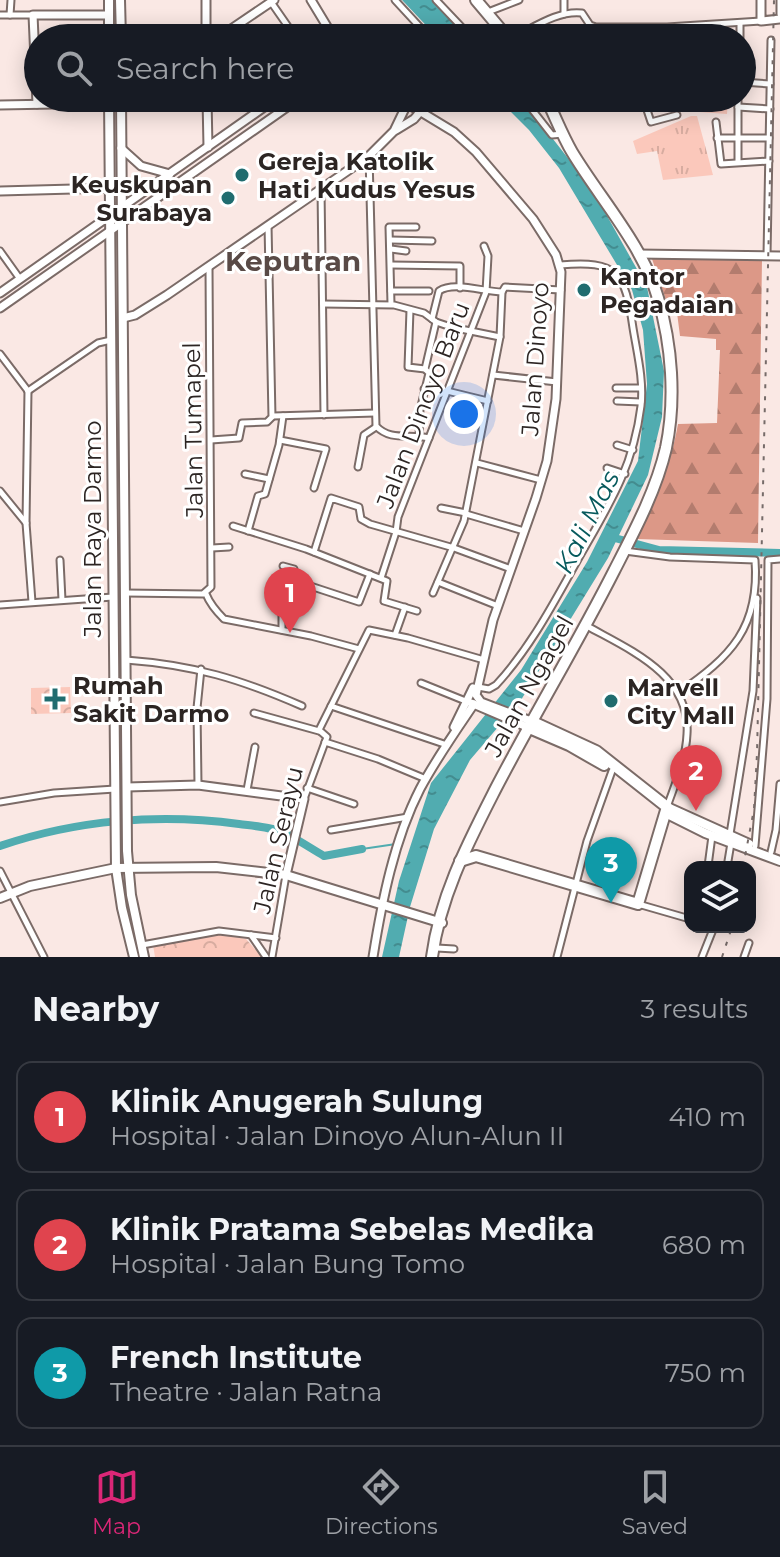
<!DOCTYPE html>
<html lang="en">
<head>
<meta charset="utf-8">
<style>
	:root { --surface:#171b24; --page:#20242c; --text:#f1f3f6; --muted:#9ea1a6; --line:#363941; --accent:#db2777 }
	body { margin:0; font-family:Montserrat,sans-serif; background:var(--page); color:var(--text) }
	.controls { position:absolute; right:24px; bottom:24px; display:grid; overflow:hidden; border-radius:16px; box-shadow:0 4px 20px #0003 }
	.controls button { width:72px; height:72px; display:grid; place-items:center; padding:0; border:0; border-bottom:2px solid var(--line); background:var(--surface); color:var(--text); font:40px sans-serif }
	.you { position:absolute; left:464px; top:414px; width:28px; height:28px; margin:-20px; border:6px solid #fff; border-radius:50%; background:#1a73e8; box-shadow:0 0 0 12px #1a73e833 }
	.badge { display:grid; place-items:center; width:52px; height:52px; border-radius:50%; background:var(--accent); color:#fff; font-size:26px; font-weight:700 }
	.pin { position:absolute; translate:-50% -66px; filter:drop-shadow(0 2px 4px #0008) }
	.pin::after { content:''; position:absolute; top:42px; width:28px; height:24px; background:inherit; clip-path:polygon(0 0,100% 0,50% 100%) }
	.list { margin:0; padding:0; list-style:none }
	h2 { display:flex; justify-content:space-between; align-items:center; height:104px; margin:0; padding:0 32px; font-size:34px }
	h2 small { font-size:26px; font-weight:400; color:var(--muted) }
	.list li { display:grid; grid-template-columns:52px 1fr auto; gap:24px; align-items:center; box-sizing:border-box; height:112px; margin:0 16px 16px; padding:0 16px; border:2px solid var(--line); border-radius:16px }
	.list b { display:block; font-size:30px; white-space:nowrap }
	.list p { margin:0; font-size:26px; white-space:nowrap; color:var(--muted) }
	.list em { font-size:26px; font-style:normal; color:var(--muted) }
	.icon { flex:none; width:44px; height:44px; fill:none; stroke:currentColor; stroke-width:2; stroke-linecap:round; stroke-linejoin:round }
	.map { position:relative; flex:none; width:780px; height:957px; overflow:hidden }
	.search { position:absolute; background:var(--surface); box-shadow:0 4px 20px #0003; left:24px; right:24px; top:24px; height:88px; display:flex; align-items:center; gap:20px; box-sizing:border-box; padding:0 28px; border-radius:44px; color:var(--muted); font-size:30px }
	.sheet { height:488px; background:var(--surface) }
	nav { display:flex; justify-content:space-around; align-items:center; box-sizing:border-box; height:112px; border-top:2px solid var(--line); background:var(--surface); font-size:22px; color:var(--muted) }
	nav a { display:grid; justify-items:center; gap:4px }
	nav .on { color:var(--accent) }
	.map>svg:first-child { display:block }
	.grass { fill:url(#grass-tufts) }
	.forest { fill:url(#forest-firs) }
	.cemetery { fill:url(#cemetery-stones) }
	.park { fill:url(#park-crowns) }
	.water { fill:url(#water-ripples) }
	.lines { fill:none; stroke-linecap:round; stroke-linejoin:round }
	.stream { stroke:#51acb0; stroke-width:2 }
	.river { stroke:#51acb0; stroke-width:8 }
	.street-casing { stroke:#7b6b67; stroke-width:9 }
	.secondary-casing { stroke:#7b6b67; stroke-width:11 }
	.primary-casing { stroke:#7b6b67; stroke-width:12 }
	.highway-casing { stroke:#7b6b67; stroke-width:14 }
	.street { stroke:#fff; stroke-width:5 }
	.secondary { stroke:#fff; stroke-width:7 }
	.primary { stroke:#fff; stroke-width:8 }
	.highway { stroke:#fff; stroke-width:10 }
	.rail { stroke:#766b69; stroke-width:2; stroke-dasharray:4 8; stroke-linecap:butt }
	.poi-dot { fill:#206c6f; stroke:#fff; stroke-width:3 }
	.labels { text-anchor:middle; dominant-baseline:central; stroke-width:6; stroke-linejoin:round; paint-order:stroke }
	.poi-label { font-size:24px; font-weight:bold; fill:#2c2523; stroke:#fff; text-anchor:start }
	.street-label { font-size:24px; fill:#2c2523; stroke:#fff }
	.water-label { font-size:26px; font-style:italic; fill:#06595c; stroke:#fff }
	.quarter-label { font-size:28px; font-weight:bold; fill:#594a46; stroke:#fff }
</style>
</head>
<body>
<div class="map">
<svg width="780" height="957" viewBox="0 0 780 957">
	<defs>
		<pattern id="grass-tufts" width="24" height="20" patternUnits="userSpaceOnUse" patternTransform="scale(2)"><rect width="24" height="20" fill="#fbc8bb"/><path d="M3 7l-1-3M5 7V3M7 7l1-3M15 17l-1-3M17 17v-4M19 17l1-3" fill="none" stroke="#d7aca0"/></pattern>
		<pattern id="forest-firs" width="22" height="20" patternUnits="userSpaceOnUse" patternTransform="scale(2)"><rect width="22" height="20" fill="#dc9887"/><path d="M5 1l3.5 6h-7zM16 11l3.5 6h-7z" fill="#b37c6e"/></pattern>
		<pattern id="cemetery-stones" width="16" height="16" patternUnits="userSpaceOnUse" patternTransform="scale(2)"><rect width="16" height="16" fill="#fbc8bb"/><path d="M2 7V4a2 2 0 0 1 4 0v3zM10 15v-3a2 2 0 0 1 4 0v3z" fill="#d7aca0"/></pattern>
		<pattern id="park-crowns" width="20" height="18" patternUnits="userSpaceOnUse" patternTransform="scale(2)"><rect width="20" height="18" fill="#fbc8bb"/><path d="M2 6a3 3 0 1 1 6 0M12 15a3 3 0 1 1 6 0" fill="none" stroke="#d7aca0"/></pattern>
		<pattern id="water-ripples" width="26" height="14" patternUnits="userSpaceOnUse" patternTransform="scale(2)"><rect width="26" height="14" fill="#51acb0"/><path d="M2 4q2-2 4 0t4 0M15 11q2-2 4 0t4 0" fill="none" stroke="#438c8f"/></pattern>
	</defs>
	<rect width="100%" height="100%" fill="#fae8e4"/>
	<path class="grass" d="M691 116H697L713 175 663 180 657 151 637 154 633 141Z"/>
	<path class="forest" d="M651 256 762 259 758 543 637 539C654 501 671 465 678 424L717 423 720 350H716V339L680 336 676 305 668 306Z"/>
	<path class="cemetery" d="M654 98H728L727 114 685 111 654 102Z"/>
	<g class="park">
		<path d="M70 687 71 713 31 714V688Z"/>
		<path d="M219 933 246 939 262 957H155L153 945Z"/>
	</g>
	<g class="water">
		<path d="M402 0H432L469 38H438Z"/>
		<path d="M497 98H521L592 189 647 287 664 371 662 417 648 475 608 558 521 700 470 760 434 829 410 907 399 957H382L399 881 431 783 521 670 587 562 638 461 647 384 643 330 632 290 559 168 529 130Z"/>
	</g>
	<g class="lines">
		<path class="stream" d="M362 849 396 844"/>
		<g class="river">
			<path d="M611 537 659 550 780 553"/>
			<path d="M0 846C76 820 159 813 239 824 254 826 273 827 287 834 300 841 312 849 324 856L362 849"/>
		</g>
		<g class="street-casing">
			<g id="street">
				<path d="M395 0 430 38"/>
				<path d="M436 0 472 38"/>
				<path d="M564 0V14"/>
				<path d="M780 0V14"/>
				<path d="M271 2 296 38"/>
				<path d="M488 12 519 0"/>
				<path d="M0 15H33"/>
				<path d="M10 15 11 0"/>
				<path d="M320 38 329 31"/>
				<path d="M512 38C533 28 558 10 582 13L590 25 596 27H667L761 21"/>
				<path d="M740 38V23"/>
				<path d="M742 82 770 84"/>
				<path d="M523 98 552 135 563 134"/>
				<path d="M643 98 651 122 677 115"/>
				<path d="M738 98V162"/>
				<path d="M738 107 770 109"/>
				<path d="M716 122 721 164 769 161"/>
				<path d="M717 138H769"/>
				<path d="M369 156 376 426C391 442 410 433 429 438"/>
				<path d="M321 189 324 415"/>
				<path d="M391 240 432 241"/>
				<path d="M391 249 406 251"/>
				<path d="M0 251 20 279"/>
				<path d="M767 255 771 40"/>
				<path d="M391 265 460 266V288"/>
				<path d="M391 291H429"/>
				<path d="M323 304 394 305 424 313 436 322 451 327 500 337"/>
				<path d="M391 304 389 227H416"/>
				<path d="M410 310 408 367 425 369"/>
				<path d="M432 319 439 291C454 281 484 292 502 292L505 287 561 290"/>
				<path d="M0 354 28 391"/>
				<path d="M493 375 557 382"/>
				<path d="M616 388H641"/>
				<path d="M424 389 447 391 488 401"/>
				<path d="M28 391 26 523 32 602"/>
				<path d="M28 391 98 343 111 340"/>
				<path d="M617 401 641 402"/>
				<path d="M273 416 375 413"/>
				<path d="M419 436 420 410 429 373 425 369 436 322"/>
				<path d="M211 440 239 438 242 423 267 422 272 417 268 225"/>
				<path d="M280 440 326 449 314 488"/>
				<path d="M617 445 633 450"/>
				<path d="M477 463 541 480"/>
				<path d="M358 467 364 435 376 427"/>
				<path d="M607 468 625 474"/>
				<path d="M245 474 269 479"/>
				<path d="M0 491 26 523"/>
				<path d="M441 508 466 513"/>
				<path d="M466 514 524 531"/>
				<path d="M233 526 306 549 387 581 384 601 417 611"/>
				<path d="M248 531 258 496 265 494 279 445 283 416"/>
				<path d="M212 548 229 547"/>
				<path d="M625 551 670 557 755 560C760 627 731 657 678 693"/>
				<path d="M314 552 331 498 359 507 361 519 370 524 454 548 511 569"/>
				<path d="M60 560 62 600"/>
				<path d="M381 578 396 532 398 517 486 292 488 256 484 246"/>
				<path d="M292 580 359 602 370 574"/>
				<path d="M438 582 498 606"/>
				<path d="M125 593 203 594 211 587 209 267"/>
				<path d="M433 593 464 521 500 337 502 292"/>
				<path d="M206 594C210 604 217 612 224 619L311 636 359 649"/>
				<path d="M0 605 113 597"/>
				<path d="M587 626C630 650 691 675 687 734 686 759 675 784 667 807"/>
				<path d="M282 630V607L294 569 283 566"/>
				<path d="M395 635 405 607"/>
				<path d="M126 660C194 665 240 679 302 706"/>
				<path d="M421 683 468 702"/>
				<path d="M478 687 489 689 496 685C530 648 552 606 576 563 607 508 633 470 641 406 644 380 637 353 633 328 625 272 618 260 560 265"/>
				<path d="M331 706 447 745"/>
				<path d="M254 713 319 731"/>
				<path d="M325 742 378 759 426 779"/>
				<path d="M198 785 197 708 201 669"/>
				<path d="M307 788 354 804"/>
				<path d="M247 790 255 747"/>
				<path d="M304 799 327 737 319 730 369 630 408 638 484 660"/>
				<path d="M0 802 54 793 115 789"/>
				<path d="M331 830 408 817"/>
				<path d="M730 834 753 691 757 598"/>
				<path d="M755 846 767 699 768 560 780 559"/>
				<path d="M771 852 776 830 780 784"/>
				<path d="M708 866 712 836"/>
				<path d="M727 867 731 843"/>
				<path d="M0 871 44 957"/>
				<path d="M638 904 690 919"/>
				<path d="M251 935 266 957"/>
				<path d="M142 945 219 931 276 938"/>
				<path d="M437 948 454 949"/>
				<path d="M272 957 286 875"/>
				<path d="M557 957 587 841 612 771"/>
				<path d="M702 957 714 927"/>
				<path d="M744 957 749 943"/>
			</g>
		</g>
		<g class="secondary-casing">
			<g id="secondary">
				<path d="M206 0V38"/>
				<path d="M311 0 334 38"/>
				<path d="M761 0V21L780 19"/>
				<path d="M218 38 274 0"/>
				<path d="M207 98 208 147"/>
				<path d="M398 98 454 132 476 152 533 219 556 255 561 272 556 399 547 461 536 498 493 620 476 695 481 702 531 721"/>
				<path d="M37 104 33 15H109"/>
				<path d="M0 105 109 103 119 98"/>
				<path d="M396 130 414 119 420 112"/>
				<path d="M121 148 141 166 170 174"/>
				<path d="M0 191 110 188"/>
				<path d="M638 254 780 256"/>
				<path d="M0 293 277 98"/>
				<path d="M0 308 300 98"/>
				<path d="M123 318 135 315 167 295 369 156 394 131 407 104"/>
				<path d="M471 703 527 727"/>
				<path d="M454 727 473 688"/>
				<path d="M127 787 198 785 304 799 286 875"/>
				<path d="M373 957C382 901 394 840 420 789 436 759 455 732 474 704"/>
			</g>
		</g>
		<g class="primary-casing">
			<g id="primary">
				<path d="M109 0V38"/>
				<path d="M120 0 121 38"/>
				<path d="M109 98 116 868 122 908 134 957"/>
				<path d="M121 98 127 851 131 895 144 957"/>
				<path d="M667 807 749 844"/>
				<path d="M665 813 705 833 780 861"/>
				<path d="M0 898 30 886 116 868 216 867 286 875 442 923"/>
			</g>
		</g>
		<g class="highway-casing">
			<g id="highway">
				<path d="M476 0 508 38"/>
				<path d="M527 727 569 745 604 765"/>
				<path d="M460 861 476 856 638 904 667 807 596 751 531 721"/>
				<path d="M432 957C440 896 468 843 496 788 534 715 577 644 614 571 634 532 656 491 666 448 676 400 672 345 658 298 642 244 601 200 572 152 562 135 555 116 546 98"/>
			</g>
		</g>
		<use href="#street" class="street"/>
		<use href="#secondary" class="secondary"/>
		<use href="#primary" class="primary"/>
		<use href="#highway" class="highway"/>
		<g class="rail">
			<path d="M743 867 754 809 757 754 774 0"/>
			<path d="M722 957 732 927"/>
		</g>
	</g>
	<g class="poi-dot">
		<circle cx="242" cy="175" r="8"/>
		<circle cx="228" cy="198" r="8"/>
		<circle cx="584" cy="290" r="8"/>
		<path d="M51 687h8v8h8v8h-8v8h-8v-8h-8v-8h8z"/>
		<circle cx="611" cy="701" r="8"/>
	</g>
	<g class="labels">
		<g class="poi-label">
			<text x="258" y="161">Gereja Katolik<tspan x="258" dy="28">Hati Kudus Yesus</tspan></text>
			<text x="212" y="184" text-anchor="end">Keuskupan<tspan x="212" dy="28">Surabaya</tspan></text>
			<text x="600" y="276">Kantor<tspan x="600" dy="28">Pegadaian</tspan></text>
			<text x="73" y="685">Rumah<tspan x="73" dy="28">Sakit Darmo</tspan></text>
			<text x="627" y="687">Marvell<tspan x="627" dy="28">City Mall</tspan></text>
		</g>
		<g class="street-label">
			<text transform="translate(535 359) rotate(-86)">Jalan Dinoyo</text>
			<text transform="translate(423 405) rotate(-69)">Jalan Dinoyo Baru</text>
			<text transform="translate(193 430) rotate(-91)">Jalan Tumapel</text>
			<text transform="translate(92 529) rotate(-90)">Jalan Raya Darmo</text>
			<text transform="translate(529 686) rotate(-61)">Jalan Ngagel</text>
			<text transform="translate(278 840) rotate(-77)">Jalan Serayu</text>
		</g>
		<g class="water-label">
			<text transform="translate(587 522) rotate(-63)">Kali Mas</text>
		</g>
		<g class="quarter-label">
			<text x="293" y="261">Keputran</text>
		</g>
	</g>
</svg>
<div class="controls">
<button><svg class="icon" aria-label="layers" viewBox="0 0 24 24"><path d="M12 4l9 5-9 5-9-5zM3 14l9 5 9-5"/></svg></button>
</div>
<div class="you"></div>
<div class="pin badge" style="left:290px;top:633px;background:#e0444e">1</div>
<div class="pin badge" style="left:696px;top:811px;background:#e0444e">2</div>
<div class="pin badge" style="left:611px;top:903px;background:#0f9aa8">3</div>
<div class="search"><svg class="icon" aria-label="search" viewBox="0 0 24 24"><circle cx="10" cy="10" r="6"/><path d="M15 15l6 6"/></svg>Search here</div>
</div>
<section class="sheet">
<h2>Nearby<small>3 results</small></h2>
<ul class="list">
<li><span class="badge" style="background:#e0444e">1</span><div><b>Klinik Anugerah Sulung</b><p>Hospital · Jalan Dinoyo Alun-Alun II</p></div><em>410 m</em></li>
<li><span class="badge" style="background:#e0444e">2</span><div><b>Klinik Pratama Sebelas Medika</b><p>Hospital · Jalan Bung Tomo</p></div><em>680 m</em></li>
<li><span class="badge" style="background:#0f9aa8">3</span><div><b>French Institute</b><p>Theatre · Jalan Ratna</p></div><em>750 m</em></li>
</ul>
</section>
<nav>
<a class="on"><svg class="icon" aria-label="map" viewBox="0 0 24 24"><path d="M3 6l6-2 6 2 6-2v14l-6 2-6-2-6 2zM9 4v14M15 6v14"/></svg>Map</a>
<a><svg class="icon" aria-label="directions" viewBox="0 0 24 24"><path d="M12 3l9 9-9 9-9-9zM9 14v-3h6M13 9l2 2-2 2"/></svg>Directions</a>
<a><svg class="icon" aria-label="saved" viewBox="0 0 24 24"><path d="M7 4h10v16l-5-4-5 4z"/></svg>Saved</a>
</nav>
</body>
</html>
